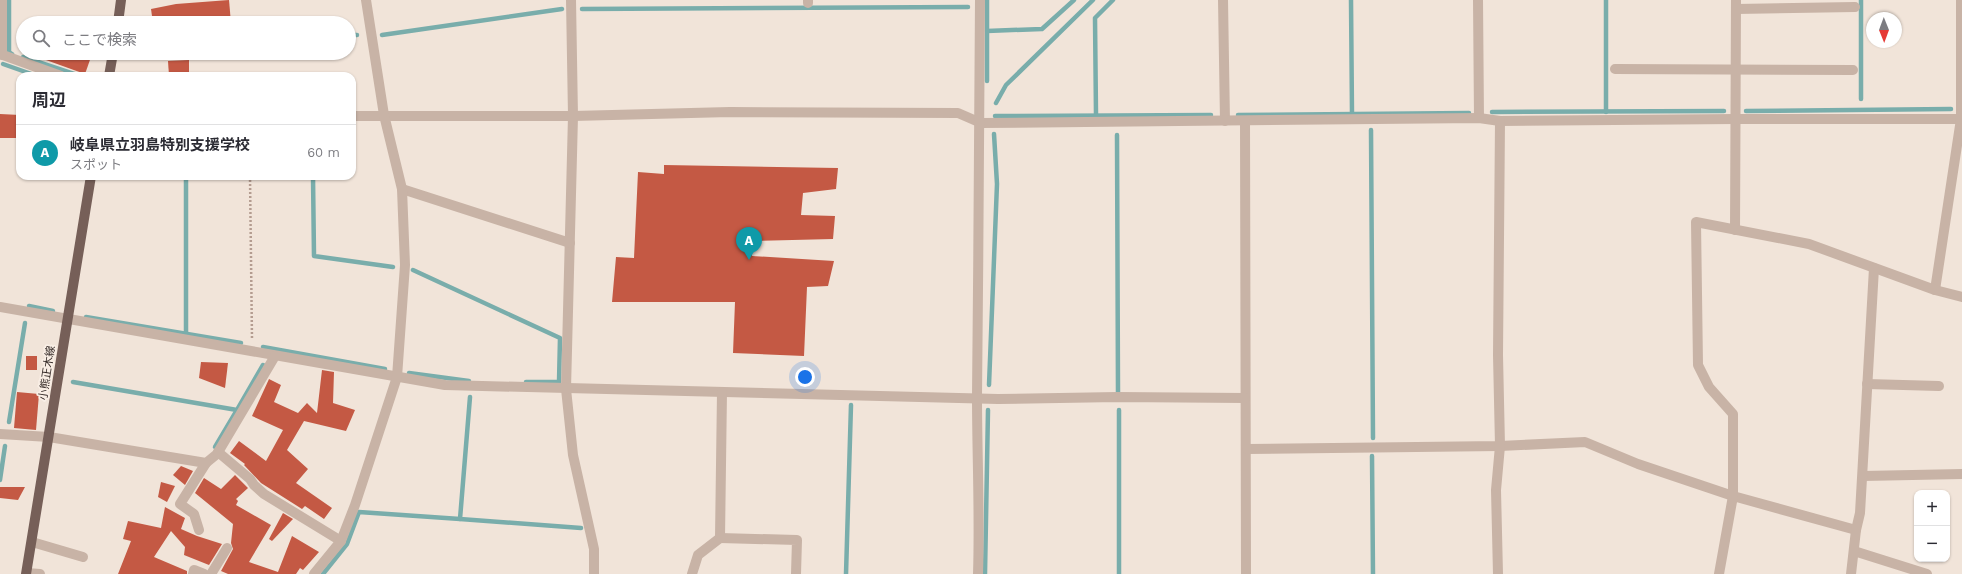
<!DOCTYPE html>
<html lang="ja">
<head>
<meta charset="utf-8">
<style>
	:root { --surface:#fff; --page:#f2f2f3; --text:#2b2b33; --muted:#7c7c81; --line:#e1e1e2; --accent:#1d5554 }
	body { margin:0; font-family:"Work Sans","Noto Sans JP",sans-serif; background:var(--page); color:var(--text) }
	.controls { position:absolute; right:12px; bottom:12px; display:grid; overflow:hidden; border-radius:8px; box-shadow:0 1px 3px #0004 }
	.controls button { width:36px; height:36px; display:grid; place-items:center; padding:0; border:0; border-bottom:1px solid var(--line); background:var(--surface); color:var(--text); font:20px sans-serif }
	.compass { position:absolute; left:1866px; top:12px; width:36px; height:36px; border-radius:50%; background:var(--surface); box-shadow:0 1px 3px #0004; rotate:179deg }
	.you { position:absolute; left:805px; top:377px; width:14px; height:14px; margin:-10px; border:3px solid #fff; border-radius:50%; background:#1a73e8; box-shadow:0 0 0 6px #1a73e833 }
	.badge { display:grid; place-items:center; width:26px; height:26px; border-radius:50%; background:var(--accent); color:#fff; font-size:13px; font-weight:700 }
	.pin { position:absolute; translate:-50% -33px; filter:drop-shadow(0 1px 2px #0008) }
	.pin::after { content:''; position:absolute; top:21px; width:14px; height:12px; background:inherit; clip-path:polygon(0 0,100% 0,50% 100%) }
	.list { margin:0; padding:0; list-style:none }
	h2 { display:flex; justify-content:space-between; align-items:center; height:52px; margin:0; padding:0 16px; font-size:17px }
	h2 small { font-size:13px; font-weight:400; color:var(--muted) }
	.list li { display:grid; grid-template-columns:26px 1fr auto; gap:12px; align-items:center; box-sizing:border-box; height:56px; padding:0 16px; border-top:1px solid var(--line) }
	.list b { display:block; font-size:15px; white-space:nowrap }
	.list p { margin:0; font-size:13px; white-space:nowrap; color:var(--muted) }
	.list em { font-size:13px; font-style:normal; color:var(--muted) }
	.icon { flex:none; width:22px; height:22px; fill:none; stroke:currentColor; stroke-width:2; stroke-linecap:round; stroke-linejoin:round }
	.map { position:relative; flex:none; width:1962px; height:574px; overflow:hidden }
	.search { position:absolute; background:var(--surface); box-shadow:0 1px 3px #0004; left:16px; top:16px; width:340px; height:44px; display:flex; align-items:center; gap:10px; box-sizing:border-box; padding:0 14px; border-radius:22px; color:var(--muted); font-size:15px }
	.panel { position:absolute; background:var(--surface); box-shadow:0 1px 3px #0004; left:16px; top:72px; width:340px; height:108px; border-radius:12px }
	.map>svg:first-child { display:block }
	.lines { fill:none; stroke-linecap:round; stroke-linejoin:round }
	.stream { stroke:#79adab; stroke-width:4.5 }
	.building { fill:#c45944 }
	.path { stroke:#b49c90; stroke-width:2.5; stroke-dasharray:2 2; stroke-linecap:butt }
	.minor { stroke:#c8b3a6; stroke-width:10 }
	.major { stroke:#765f58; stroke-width:10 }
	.labels { text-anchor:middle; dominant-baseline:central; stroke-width:3.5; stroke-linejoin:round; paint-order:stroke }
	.street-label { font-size:11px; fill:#342a27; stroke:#f9eee5 }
</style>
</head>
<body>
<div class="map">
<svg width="1962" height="574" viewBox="0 0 1962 574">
	<rect width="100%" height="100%" fill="#f1e4d9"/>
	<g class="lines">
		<g class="stream">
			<path d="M9 0V52L12 54"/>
			<path d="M1351 0 1352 114"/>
			<path d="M1606 0V112"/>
			<path d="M582 9 968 7"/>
			<path d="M987 31 1042 29 1074 0"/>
			<path d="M349 35H357"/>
			<path d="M382 35 562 9"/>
			<path d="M23 57 80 76"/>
			<path d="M3 64 37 76"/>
			<path d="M987 81V0"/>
			<path d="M1861 99V0"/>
			<path d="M996 103 1006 85 1093 0"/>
			<path d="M1746 111 1951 109"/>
			<path d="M1492 112 1724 111"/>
			<path d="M1096 115 1095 18 1113 0"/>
			<path d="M1238 115 1469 113"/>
			<path d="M995 116 1211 115"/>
			<path d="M1371 130 1373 438"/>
			<path d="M1117 135 1118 392"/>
			<path d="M313 176 314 256 393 267"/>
			<path d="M413 270 560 338 559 382H526"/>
			<path d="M29 306 53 311"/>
			<path d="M86 317 241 343"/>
			<path d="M186 333V176"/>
			<path d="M263 347 385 369"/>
			<path d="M409 373 469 381"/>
			<path d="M73 382 237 410 263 365"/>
			<path d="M989 385 997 184 994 134"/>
			<path d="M470 397 460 519 581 528"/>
			<path d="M1119 410V574"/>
			<path d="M9 422 25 323"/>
			<path d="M215 447 237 410"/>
			<path d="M1372 456 1373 574"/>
			<path d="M0 480 5 446"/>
			<path d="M323 574 347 544 359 512 460 519"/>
			<path d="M846 574 851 405"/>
			<path d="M985 574 988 410"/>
		</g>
	</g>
	<g class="building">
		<path d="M229 0 231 23H153L151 9 176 4Z"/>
		<path d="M32 53H81L91 57 85 74 32 55Z"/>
		<path d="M189 60V76H169L168 61Z"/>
		<path d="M0 114 20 115V138H0Z"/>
		<path d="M664 165 838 168 836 189 803 193 801 215 835 216 833 239 752 241V256L834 261 828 286 807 287 804 356 733 353 735 302H612L616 257 634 258 638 172 664 174Z"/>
		<rect x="26" y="356" width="11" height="14"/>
		<path d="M201 362 228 363 225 388 199 378Z"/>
		<path d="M322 370 334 372 333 403 355 410 346 431 304 421 287 450 308 469 296 483 332 508 324 519 305 506 302 509 261 483 244 465 245 464 230 453 239 441 266 461 283 430 252 416 269 379 281 385 274 402 298 413 307 403 317 413Z"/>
		<path d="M17 392 39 394 36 430 14 428Z"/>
		<path d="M181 466 193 471 185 485 173 475Z"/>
		<path d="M235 475 248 488 236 499 238 501 236 505 271 525 249 562 278 572 292 536 319 552 303 570 300 568 296 574H228L221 571 233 549 231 543 233 524 195 493 204 478 221 489Z"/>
		<path d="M161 482 175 486 167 502 158 497Z"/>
		<path d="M0 487H25L18 500 0 498Z"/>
		<path d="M165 507 185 518 181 529 197 536 222 544 209 565 184 555 185 547 171 531 154 557 187 571V574H118L131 541 123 539 128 521 161 528Z"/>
		<path d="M283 513 293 519 272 541 269 539Z"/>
	</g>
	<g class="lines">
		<path class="path" d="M250 176 252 339"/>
		<g class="minor">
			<path d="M571 0 573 116 566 389 573 455 594 549V574"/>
			<path d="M808 0V3"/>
			<path d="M1223 0 1225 121"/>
			<path d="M1478 0 1479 118"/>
			<path d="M1736 9 1855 7"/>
			<path d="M0 54 61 76"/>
			<path d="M2 55V0"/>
			<path d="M1615 69 1853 70"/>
			<path d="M352 116H573L730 112 958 113 981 123 1479 118 1500 121 1735 119H1962"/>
			<path d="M1245 121 1246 574"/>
			<path d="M402 189 570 243"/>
			<path d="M1735 230 1736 0"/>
			<path d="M1935 290 1961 119V0"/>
			<path d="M0 307 445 385 998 399 1117 397 1245 398"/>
			<path d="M1867 384 1939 386"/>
			<path d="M0 434 49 437 206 463 217 454 275 356"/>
			<path d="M1247 449 1500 446 1585 442 1638 464 1733 496 1856 530"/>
			<path d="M218 452 250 479 254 485 264 494 341 541"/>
			<path d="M1863 476 1962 474"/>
			<path d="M199 530 194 514 180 504 206 463"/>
			<path d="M720 538 797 540 796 574"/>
			<path d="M32 542 83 557"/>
			<path d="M1854 551 1927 574"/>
			<path d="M27 573 40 574"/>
			<path d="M193 574 194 570 204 574"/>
			<path d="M211 574 227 548"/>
			<path d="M314 574 341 541 355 505 397 377 405 265 402 189 384 115 366 0"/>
			<path d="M692 574 698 555 720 538 722 392"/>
			<path d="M978 574C980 515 977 455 977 396 978 264 980 132 980 0"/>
			<path d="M1498 574 1496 490 1500 446 1498 355 1500 121"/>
			<path d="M1719 574 1733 496V414L1709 387 1698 365 1696 222 1809 244 1935 290 1962 297"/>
			<path d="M1851 574 1856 530 1860 513 1874 268"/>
		</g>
		<g class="major">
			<path d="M118 23 121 0"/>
			<path d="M109 76 113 53"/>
			<path d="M26 574 91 176"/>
		</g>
	</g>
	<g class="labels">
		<g class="street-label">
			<text transform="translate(47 373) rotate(-81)">小熊正木線</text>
		</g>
	</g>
</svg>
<div class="controls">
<button>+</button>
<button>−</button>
</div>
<svg class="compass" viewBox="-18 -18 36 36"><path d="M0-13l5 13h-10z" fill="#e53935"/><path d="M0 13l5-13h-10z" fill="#7c7c81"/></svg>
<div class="you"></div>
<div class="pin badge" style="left:749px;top:260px;background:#0f9aa8">A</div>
<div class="search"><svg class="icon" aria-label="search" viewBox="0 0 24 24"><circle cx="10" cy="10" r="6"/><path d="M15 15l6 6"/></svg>ここで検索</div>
<section class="panel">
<h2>周辺<small></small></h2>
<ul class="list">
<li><span class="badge" style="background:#0f9aa8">A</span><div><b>岐阜県立羽島特別支援学校</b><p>スポット</p></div><em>60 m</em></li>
</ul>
</section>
</div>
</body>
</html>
